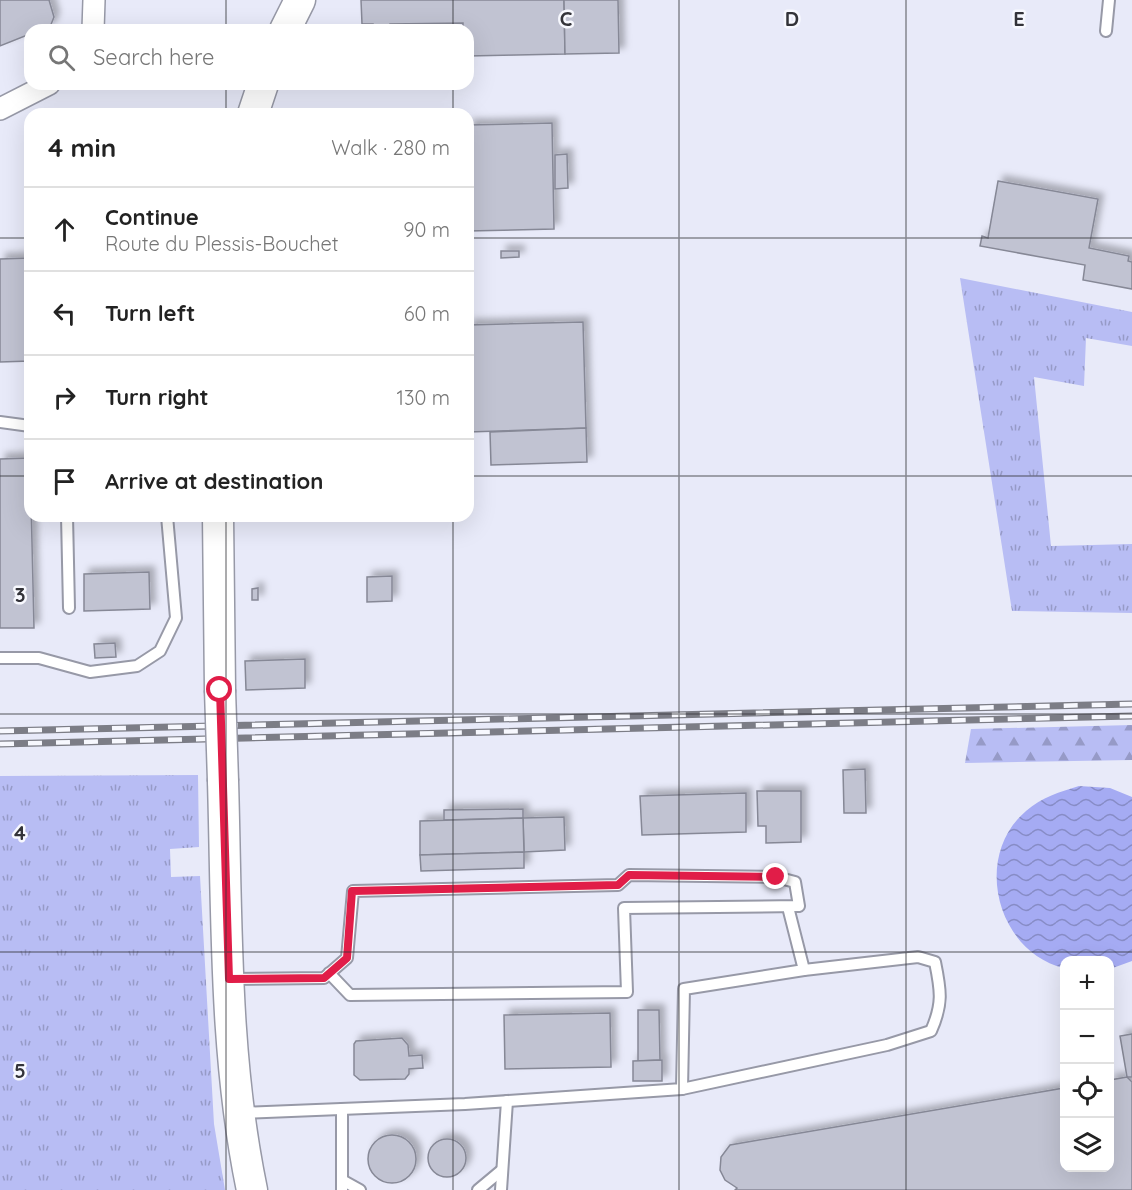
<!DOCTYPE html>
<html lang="en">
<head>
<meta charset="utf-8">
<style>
	:root { --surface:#fff; --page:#f2f2f2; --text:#222; --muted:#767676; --line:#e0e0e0 }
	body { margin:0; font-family:Quicksand,sans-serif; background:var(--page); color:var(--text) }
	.controls { position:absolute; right:18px; bottom:18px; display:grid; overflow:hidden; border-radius:12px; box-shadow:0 6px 24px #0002 }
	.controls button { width:54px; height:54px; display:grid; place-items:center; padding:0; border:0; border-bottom:2px solid var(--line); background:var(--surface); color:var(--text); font:30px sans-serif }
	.stop { position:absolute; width:18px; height:18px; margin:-14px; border:4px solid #e11d48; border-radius:50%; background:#fff }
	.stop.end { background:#e11d48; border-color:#fff; box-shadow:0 2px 6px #0008 }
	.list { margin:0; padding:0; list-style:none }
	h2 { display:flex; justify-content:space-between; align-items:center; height:78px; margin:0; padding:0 24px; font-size:26px }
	h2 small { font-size:20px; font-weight:400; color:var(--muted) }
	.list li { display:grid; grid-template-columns:39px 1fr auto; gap:18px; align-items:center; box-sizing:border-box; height:84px; padding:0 24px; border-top:2px solid var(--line) }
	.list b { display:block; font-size:22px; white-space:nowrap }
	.list p { margin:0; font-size:20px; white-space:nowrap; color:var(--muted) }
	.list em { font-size:20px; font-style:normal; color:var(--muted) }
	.icon { flex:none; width:33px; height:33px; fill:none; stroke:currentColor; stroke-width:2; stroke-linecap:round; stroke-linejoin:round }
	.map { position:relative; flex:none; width:1132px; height:1190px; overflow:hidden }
	.search { position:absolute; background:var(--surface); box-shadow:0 6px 24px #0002; left:24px; top:24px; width:450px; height:66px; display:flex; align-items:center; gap:15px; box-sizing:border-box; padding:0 21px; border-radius:18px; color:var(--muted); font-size:22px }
	.panel { position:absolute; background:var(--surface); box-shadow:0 6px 24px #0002; left:24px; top:108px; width:450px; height:414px; border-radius:18px }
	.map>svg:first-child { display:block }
	.grass { fill:url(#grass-tufts) }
	.forest { fill:url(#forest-firs) }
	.water { fill:url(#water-waves) }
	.building { fill:#c1c3d2; stroke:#868896; stroke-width:1.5; filter:url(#shadow) }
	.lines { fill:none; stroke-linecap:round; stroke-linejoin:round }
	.lane-casing { stroke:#9799a7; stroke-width:14 }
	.street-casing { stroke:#9799a7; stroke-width:24 }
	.secondary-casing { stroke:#9799a7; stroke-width:33 }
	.lane { stroke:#fff; stroke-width:10 }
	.street { stroke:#fff; stroke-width:21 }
	.secondary { stroke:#fff; stroke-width:30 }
	.rail-casing { stroke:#7c7d86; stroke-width:7 }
	.rail { stroke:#f7f8fe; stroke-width:4.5; stroke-dasharray:14; stroke-linecap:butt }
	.secondary-bridge-casing { stroke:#9799a7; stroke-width:33; stroke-linecap:butt }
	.secondary-bridge { stroke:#fff; stroke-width:30 }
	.route { stroke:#e11d48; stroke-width:8 }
	.grid { fill:none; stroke:#333339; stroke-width:1.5; stroke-opacity:0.55 }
	.grid-label { font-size:20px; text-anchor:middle; font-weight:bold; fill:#333339; stroke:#f7f8fe; stroke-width:5; stroke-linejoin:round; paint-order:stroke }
</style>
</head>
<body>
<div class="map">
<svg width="1132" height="1190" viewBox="0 0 1132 1190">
	<defs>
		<pattern id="grass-tufts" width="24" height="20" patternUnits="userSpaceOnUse" patternTransform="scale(1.5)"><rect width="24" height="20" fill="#b8bdf4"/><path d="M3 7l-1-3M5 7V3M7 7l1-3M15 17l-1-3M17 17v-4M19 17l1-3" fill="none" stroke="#969ac7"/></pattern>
		<pattern id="forest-firs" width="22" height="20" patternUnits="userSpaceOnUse" patternTransform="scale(1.5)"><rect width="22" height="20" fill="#b8bdf4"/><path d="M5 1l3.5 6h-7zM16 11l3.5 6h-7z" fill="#969ac7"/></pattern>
		<pattern id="water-waves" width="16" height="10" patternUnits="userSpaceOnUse" patternTransform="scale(1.5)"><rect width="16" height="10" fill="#a5abf3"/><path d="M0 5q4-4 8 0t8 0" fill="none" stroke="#878cc6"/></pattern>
		<filter id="shadow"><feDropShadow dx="5.5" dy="-5.5" stdDeviation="3" flood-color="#0004"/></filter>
	</defs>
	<rect width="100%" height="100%" fill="#e8eaf9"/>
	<g class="grass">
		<path d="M960 278 1132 312V346L1086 338 1084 386 1034 377 1051 546 1132 544V613L1012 611Z"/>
		<path d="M198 775 199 847 170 849 171 877 200 876 214 1124 225 1190H0V776Z"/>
	</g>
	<path class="forest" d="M1132 725V760L965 763 971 729Z"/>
	<path class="water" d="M1079 786 1110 788 1132 797V961L1110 969V960H1064V968C997 952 972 857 1026 811 1042 797 1060 792 1079 786Z"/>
	<g class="building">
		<path d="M0 0H49L54 17 50 27 42 30H30V34L0 46Z"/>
		<path d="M361 0H564L565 54 468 56V30H463V23L390 24V30H373V24H362Z"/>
		<path d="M564 0H618L619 53 565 54Z"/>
		<path d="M552 123 554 229 468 231V125Z"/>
		<path d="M567 154 568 188 555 189V155Z"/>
		<path d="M998 181 1098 199 1089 248 1129 256 1128 261 1132 262V289L1083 280 1085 265 980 246 982 236 988 238Z"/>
		<path d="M501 251H519V257L501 258Z"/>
		<path d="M30 258V361L0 362V259Z"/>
		<path d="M583 322 586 428 468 432V325Z"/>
		<path d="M586 428 587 462 491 465 490 432Z"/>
		<path d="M30 458 34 628H0V459Z"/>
		<path d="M149 572 150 609 84 611V574Z"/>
		<path d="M392 576V601L367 602V577Z"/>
		<path d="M258 588V600H252V589Z"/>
		<path d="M115 643 116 657 95 658 94 644Z"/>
		<path d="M305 659V688L246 690 245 661Z"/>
		<path d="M865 769 866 813H844L843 770Z"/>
		<path d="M757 791H801V842L766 843V826H758Z"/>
		<path d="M746 793V832L642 835 640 796Z"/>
		<path d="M523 809V818L444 820V810Z"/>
		<path d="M564 817 565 850 524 852 523 818Z"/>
		<path d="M523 818 524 852 420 855V821Z"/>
		<path d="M524 852V868L421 871 420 855Z"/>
		<path d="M638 1010H659L660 1060 638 1061Z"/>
		<path d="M610 1013 611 1067 505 1069 504 1015Z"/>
		<path d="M1132 1034V1077H1127L1120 1036Z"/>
		<path d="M402 1038 408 1045 409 1056 422 1055 423 1068 409 1069V1074L405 1079 360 1080 354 1075V1044L356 1041Z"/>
		<path d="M662 1060V1081H633V1061Z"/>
		<path d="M1127 1077 1132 1082V1190H735L737 1188 725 1180 720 1170 721 1157 730 1145 1064 1088V1168H1110V1080Z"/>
		<circle cx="392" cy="1159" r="24"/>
		<circle cx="447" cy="1158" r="19"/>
	</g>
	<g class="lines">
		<g class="lane-casing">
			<g id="lane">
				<path d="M1106 31 1109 0"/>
				<path d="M0 422 30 426"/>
				<path d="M67 516 69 608"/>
				<path d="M0 658H39L90 672 137 666 160 651 176 618 167 516"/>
				<path d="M229 979 324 978 347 958 353 891 618 885 629 875 776 877 795 882 799 906 624 908 627 992 350 995 329 973"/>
				<path d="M682 1089 887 1045 931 1031C943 1004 941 991 935 962L918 957 804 970"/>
				<path d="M240 1113 465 1104 682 1089 684 989 804 970 788 907"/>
				<path d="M342 1180 360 1190"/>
				<path d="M342 1190V1109"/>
				<path d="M478 1190 502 1170"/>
				<path d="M501 1190 507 1101"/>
			</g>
		</g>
		<g class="street-casing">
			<g id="street">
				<path d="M93 30 94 0"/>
				<path d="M0 109 49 84"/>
			</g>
		</g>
		<g class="secondary-casing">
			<g id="secondary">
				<path d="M285 30 300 0"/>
				<path d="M253 114 263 84"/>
				<path d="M218 516 220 690"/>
				<path d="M223 781C227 917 224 1056 252 1190"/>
			</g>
		</g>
		<use href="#lane" class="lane"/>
		<use href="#street" class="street"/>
		<use href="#secondary" class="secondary"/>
		<g class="rail-casing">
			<g id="rail">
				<path d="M0 731 1132 704"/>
				<path d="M0 744 1132 716"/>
			</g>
		</g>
		<use href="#rail" class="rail"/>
		<g class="secondary-bridge-casing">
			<path id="secondary-bridge" d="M220 690 223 781"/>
		</g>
		<use href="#secondary-bridge" class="secondary-bridge"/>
	</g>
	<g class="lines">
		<path class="route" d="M220 690 229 979 324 978 347 958 352 891 618 885 629 875 776 877"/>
	</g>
	<path class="grid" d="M226 0V30M453 0V30M679 0V1190M906 0V1190M226 84V114M453 84V114M0 238H30M468 238H1132M0 476H30M468 476H1132M226 516V1190M453 516V1190M0 714H1132M0 952H1132"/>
	<g class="grid-label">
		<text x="566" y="26">C</text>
		<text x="792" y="26">D</text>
		<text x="1019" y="26">E</text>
		<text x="20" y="602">3</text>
		<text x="20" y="840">4</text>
		<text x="20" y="1078">5</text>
	</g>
</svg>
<div class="controls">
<button>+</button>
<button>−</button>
<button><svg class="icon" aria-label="locate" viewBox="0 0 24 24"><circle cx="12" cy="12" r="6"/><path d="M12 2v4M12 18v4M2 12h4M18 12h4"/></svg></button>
<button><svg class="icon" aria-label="layers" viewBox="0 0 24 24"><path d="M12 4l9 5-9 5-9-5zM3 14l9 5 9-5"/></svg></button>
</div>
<div class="stop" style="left:220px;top:690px"></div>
<div class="stop end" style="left:776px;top:877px"></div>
<div class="search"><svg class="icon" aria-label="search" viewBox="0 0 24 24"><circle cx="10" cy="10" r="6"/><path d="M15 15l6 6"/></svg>Search here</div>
<section class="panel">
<h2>4 min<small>Walk · 280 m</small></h2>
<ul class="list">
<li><svg class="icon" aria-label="ahead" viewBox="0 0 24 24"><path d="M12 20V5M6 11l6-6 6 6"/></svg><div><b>Continue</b><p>Route du Plessis-Bouchet</p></div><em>90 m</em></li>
<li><svg class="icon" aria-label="left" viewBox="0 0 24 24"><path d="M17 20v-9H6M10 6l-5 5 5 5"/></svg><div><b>Turn left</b></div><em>60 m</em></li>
<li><svg class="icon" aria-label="right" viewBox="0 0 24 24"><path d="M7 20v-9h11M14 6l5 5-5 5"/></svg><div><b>Turn right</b></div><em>130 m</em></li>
<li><svg class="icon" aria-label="arrive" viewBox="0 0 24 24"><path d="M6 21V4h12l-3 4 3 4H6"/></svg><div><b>Arrive at destination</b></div></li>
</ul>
</section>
</div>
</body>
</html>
